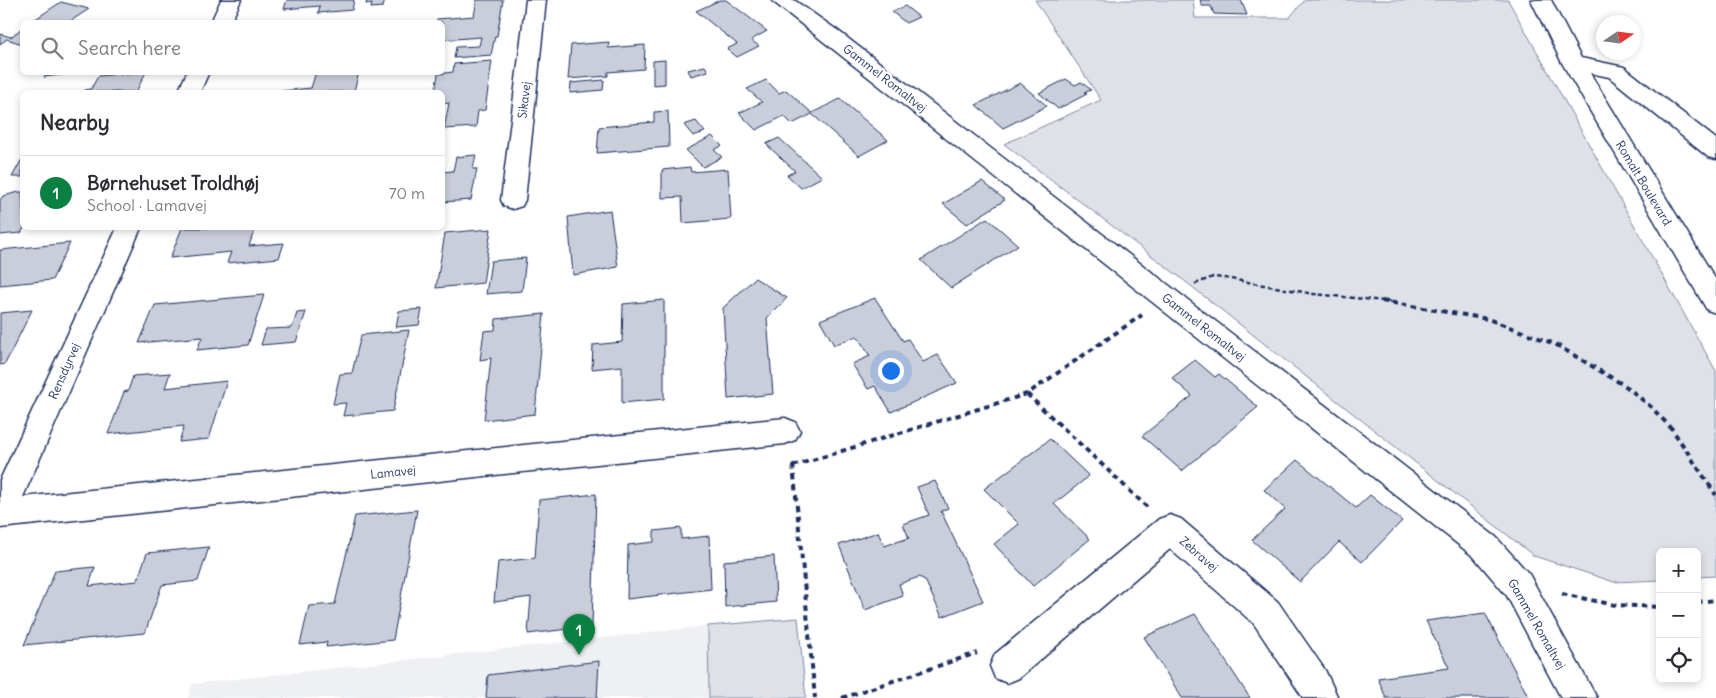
<!DOCTYPE html>
<html lang="en">
<head>
<meta charset="utf-8">
<style>
	:root { --surface:#fff; --page:#f2f2f3; --text:#2b2b33; --muted:#7c7c81; --line:#e1e1e2; --accent:#0b8043 }
	body { margin:0; font-family:Delius,sans-serif; background:var(--page); color:var(--text) }
	.controls { position:absolute; right:15px; bottom:15px; display:grid; overflow:hidden; border-radius:8px; box-shadow:0 2px 8px #0003 }
	.controls button { width:45px; height:45px; display:grid; place-items:center; padding:0; border:0; border-bottom:1px solid var(--line); background:var(--surface); color:var(--text); font:25px sans-serif }
	.compass { position:absolute; left:1596px; top:15px; width:45px; height:45px; border-radius:50%; background:var(--surface); box-shadow:0 2px 8px #0003; rotate:77deg }
	.you { position:absolute; left:890px; top:370px; width:18px; height:18px; margin:-12px; border:4px solid #fff; border-radius:50%; background:#1a73e8; box-shadow:0 0 0 8px #1a73e833 }
	.badge { display:grid; place-items:center; width:32px; height:32px; border-radius:50%; background:var(--accent); color:#fff; font-size:16px; font-weight:700 }
	.pin { position:absolute; translate:-50% -41px; filter:drop-shadow(0 1px 2px #0008) }
	.pin::after { content:''; position:absolute; top:26px; width:18px; height:15px; background:inherit; clip-path:polygon(0 0,100% 0,50% 100%) }
	.list { margin:0; padding:0; list-style:none }
	h2 { display:flex; justify-content:space-between; align-items:center; height:65px; margin:0; padding:0 20px; font-size:21px }
	h2 small { font-size:16px; font-weight:400; color:var(--muted) }
	.list li { display:grid; grid-template-columns:32px 1fr auto; gap:15px; align-items:center; box-sizing:border-box; height:75px; padding:0 20px; border-top:1px solid var(--line) }
	.list b { display:block; font-size:19px; white-space:nowrap }
	.list p { margin:0; font-size:16px; white-space:nowrap; color:var(--muted) }
	.list em { font-size:16px; font-style:normal; color:var(--muted) }
	.icon { flex:none; width:28px; height:28px; fill:none; stroke:currentColor; stroke-width:2; stroke-linecap:round; stroke-linejoin:round }
	.map { position:relative; flex:none; width:1716px; height:698px; overflow:hidden }
	.search { position:absolute; background:var(--surface); box-shadow:0 2px 8px #0003; left:20px; top:20px; width:425px; height:55px; display:flex; align-items:center; gap:12px; box-sizing:border-box; padding:0 18px; border-radius:8px; color:var(--muted); font-size:19px }
	.panel { position:absolute; background:var(--surface); box-shadow:0 2px 8px #0003; left:20px; top:90px; width:425px; height:140px; border-radius:8px }
	.map>svg:first-child { display:block }
	.built { fill:#eff0f4 }
	.green { fill:#dee1e7; stroke:#7c88a2 }
	.building { fill:#caceda; stroke:#1b2f5e }
	.lines { fill:none; stroke-linecap:round; stroke-linejoin:round }
	.minor-casing { stroke:#1b2f5e; stroke-width:3 }
	.path-far1 { stroke:#1b2f5e; stroke-width:2.5; stroke-dasharray:4.5 3; stroke-linecap:butt }
	.path { stroke:#1b2f5e; stroke-width:4; stroke-dasharray:5.5 4.5; stroke-linecap:butt }
	.minor { fill:#fff; fill-rule:evenodd }
	.labels { text-anchor:middle; dominant-baseline:central; stroke-width:5; stroke-linejoin:round; paint-order:stroke }
	.street-label { font-size:12px; fill:#1b2f5e; stroke:#fff }
</style>
</head>
<body>
<div class="map">
<svg width="1716" height="698" viewBox="0 0 1716 698">
	<rect width="100%" height="100%" fill="#fff"/>
	<filter id="ink" filterUnits="userSpaceOnUse"><feTurbulence type="fractalNoise" baseFrequency=".02" numOctaves="2"/><feDisplacementMap in="SourceGraphic" scale="10" xChannelSelector="R" yChannelSelector="G"/><feConvolveMatrix kernelMatrix="1 2 1 2 8 2 1 2 1" color-interpolation-filters="sRGB"/></filter>
	<g filter="url(#ink)">
		<path class="built" d="M708 626 709 698H188L192 684Z"/>
		<g class="green">
			<path d="M1035 0H1193L1195 18H1289L1305 0H1508L1716 371V576L1697 577V552H1660V580L1614 582 1534 556 1177 275 1004 144 1101 100Z"/>
			<path d="M798 618 806 698H709L708 626Z"/>
		</g>
		<g class="building">
			<path d="M287 0H354L352 10 318 13 320 6 284 9Z"/>
			<path d="M367 0H385L383 7 371 8 372 3 366 4Z"/>
			<path d="M477 0H503L497 36H495L491 55 454 58 456 47 479 46 481 37 442 40V22H436L437 19 474 16Z"/>
			<path d="M720 0H726L767 31 751 40 759 46 737 57 727 49 737 44 696 11Z"/>
			<path d="M1200 0H1241L1247 15 1214 14 1211 6H1202Z"/>
			<path d="M61 2 89 9 69 22H31Z"/>
			<path d="M905 6 919 17 906 23 892 12Z"/>
			<path d="M22 28V44L7 39 0 44V34L11 37Z"/>
			<path d="M609 42 608 48 645 45 644 69 608 72V76L568 79 571 45Z"/>
			<path d="M665 60V84L653 85V61Z"/>
			<path d="M492 61 485 110 478 111 476 127 444 129 449 103 442 104V92H435L438 74 453 72 454 64Z"/>
			<path d="M705 66 708 71 691 76 688 70Z"/>
			<path d="M47 72H85L44 77Z"/>
			<path d="M146 72 136 92H84L85 90 91 89 98 76Z"/>
			<path d="M316 72H359L354 91 357 92H271L311 88Z"/>
			<path d="M1066 79 1075 85 1081 82 1091 90 1084 93 1087 94 1058 109 1039 93Z"/>
			<path d="M604 80 603 90 570 93 571 83Z"/>
			<path d="M766 80 779 93 786 90 812 113 840 99 888 140 859 156 812 114 792 124 784 116 756 130 739 113 762 102 747 89Z"/>
			<path d="M1020 83 1047 106 1003 128 976 105Z"/>
			<path d="M668 111 669 147 597 153 599 127 654 122V112Z"/>
			<path d="M696 121 705 132 693 136 684 125Z"/>
			<path d="M712 136 722 146 714 150 722 157 703 167 686 150Z"/>
			<path d="M779 138 822 177 801 188 787 175 795 171 766 144Z"/>
			<path d="M476 155 473 169H477L471 200 442 202V172L453 171 456 157Z"/>
			<path d="M22 159V177H12Z"/>
			<path d="M690 167 691 172 728 169 731 219 683 223 682 197 662 198V170Z"/>
			<path d="M982 181 1005 200 967 224 943 204Z"/>
			<path d="M19 192H22L24 228 21 233 0 235V200L3 196Z"/>
			<path d="M610 210 618 267 573 275 568 217Z"/>
			<path d="M987 218 1018 245 951 288 921 260Z"/>
			<path d="M182 228H255L249 246 284 243 279 258 227 263 231 252 170 258Z"/>
			<path d="M491 229 483 283 436 288 445 233Z"/>
			<path d="M70 243 52 280 0 285V250Z"/>
			<path d="M526 258 522 291 486 294 491 261Z"/>
			<path d="M755 278 787 298 767 318 773 394 728 399 723 308Z"/>
			<path d="M264 295 248 345 197 350 202 337 139 343 155 305Z"/>
			<path d="M875 298 903 341 908 339 923 362 938 355 957 383 891 412 875 386 868 389 852 364 870 356 857 336 834 345 820 320Z"/>
			<path d="M664 300V399L622 403V366L592 369 593 345 622 342 623 304Z"/>
			<path d="M422 309 419 325 396 327 399 311Z"/>
			<path d="M32 310 5 364 0 365V313Z"/>
			<path d="M306 312 296 342 261 345 266 329 292 328 297 313Z"/>
			<path d="M544 314 535 414 484 420 491 358 480 360 484 331 495 330 496 319Z"/>
			<path d="M409 330 393 411 343 416 346 403 333 404 340 374 352 373 361 335Z"/>
			<path d="M1195 360 1215 377 1219 374 1258 407 1182 471 1142 436 1192 396 1172 378Z"/>
			<path d="M170 373 165 388 227 381 209 439 179 442 184 426 108 434 124 392 128 391 133 376Z"/>
			<path d="M1050 439 1089 476 1054 504 1090 539 1033 586 994 544 1019 524 984 489Z"/>
			<path d="M1297 460 1356 508 1370 495 1402 521 1362 562 1339 542 1300 582 1252 540 1285 509 1264 490Z"/>
			<path d="M935 481 948 508 941 511 983 601 942 617 925 580 919 577 899 584 903 596 865 610 839 545 878 532 884 546 909 538 903 524 929 515 917 487Z"/>
			<path d="M596 494 592 626 528 634 531 597 494 602 498 562 535 558 539 500Z"/>
			<path d="M417 510 393 640 326 647 327 642 300 645 309 606 335 604 355 516Z"/>
			<path d="M681 528V539L709 536 711 589 627 599 628 545 654 542V531Z"/>
			<path d="M209 547 198 581 162 585 145 633 24 645 55 571 95 567 89 586 137 581 147 553Z"/>
			<path d="M774 556 776 602 725 607 724 561Z"/>
			<path d="M1485 613 1529 698H1386L1378 678 1449 668 1426 621Z"/>
			<path d="M1195 614 1250 698H1182L1144 637Z"/>
			<path d="M599 661 597 698H486L488 675Z"/>
		</g>
		<g class="lines">
			<g class="minor-casing">
				<g id="minor">
					<path d="M221 0H241L231 22H211Z"/>
					<path d="M526 0H546L525 200 522 206 513 209 504 206 501 200Z"/>
					<path d="M771 0H794L837 30 1496 537 1529 574 1597 698H1561L1507 596 1474 557Z"/>
					<path d="M1531 0H1551L1581 58 1624 67 1716 139V159L1708 157 1609 77 1590 73 1716 280V313L1707 310 1562 63Z"/>
					<path d="M187 72H209L200 92H178Z"/>
					<path d="M117 228H141L23 497 785 418 795 422 800 431 795 440 785 444 0 528V480Z"/>
					<path d="M1170 515 1181 519 1278 602 1325 670 1338 698H1303L1254 624 1170 549 1019 678 1007 683 995 678 990 666 995 654 1159 519Z"/>
				</g>
			</g>
			<path class="path-far1" d="M1195 284 1213 277 1225 278 1314 294 1395 302"/>
			<g class="path">
				<path d="M1382 301 1488 319 1555 344 1627 387 1651 407 1672 429 1716 495"/>
				<path d="M1027 394 1147 507"/>
				<path d="M793 465 815 698"/>
				<path d="M793 466 1027 394 1142 315"/>
				<path d="M1562 594 1615 605 1660 607"/>
				<path d="M1697 602 1716 600"/>
				<path d="M842 698 977 653"/>
			</g>
			<use href="#minor" class="minor"/>
		</g>
	</g>
	<g class="labels">
		<g class="street-label">
			<text transform="translate(885 78) rotate(38)">Gammel Romaltvej</text>
			<text transform="translate(524 100) rotate(-83)">Sikavej</text>
			<text transform="translate(1644 183) rotate(59)">Romalt Boulevard</text>
			<text transform="translate(1204 327) rotate(38)">Gammel Romaltvej</text>
			<text transform="translate(64 371) rotate(-66)">Rensdyrvej</text>
			<text transform="translate(393 472) rotate(-6)">Lamavej</text>
			<text transform="translate(1199 554) rotate(41)">Zebravej</text>
			<text transform="translate(1537 624) rotate(60)">Gammel Romaltvej</text>
		</g>
	</g>
</svg>
<div class="controls">
<button>+</button>
<button>−</button>
<button><svg class="icon" aria-label="locate" viewBox="0 0 24 24"><circle cx="12" cy="12" r="6"/><path d="M12 2v4M12 18v4M2 12h4M18 12h4"/></svg></button>
</div>
<svg class="compass" viewBox="-18 -18 36 36"><path d="M0-13l5 13h-10z" fill="#e53935"/><path d="M0 13l5-13h-10z" fill="#7c7c81"/></svg>
<div class="you"></div>
<div class="pin badge" style="left:579px;top:655px">1</div>
<div class="search"><svg class="icon" aria-label="search" viewBox="0 0 24 24"><circle cx="10" cy="10" r="6"/><path d="M15 15l6 6"/></svg>Search here</div>
<section class="panel">
<h2>Nearby<small></small></h2>
<ul class="list">
<li><span class="badge">1</span><div><b>Børnehuset Troldhøj</b><p>School · Lamavej</p></div><em>70 m</em></li>
</ul>
</section>
</div>
</body>
</html>
